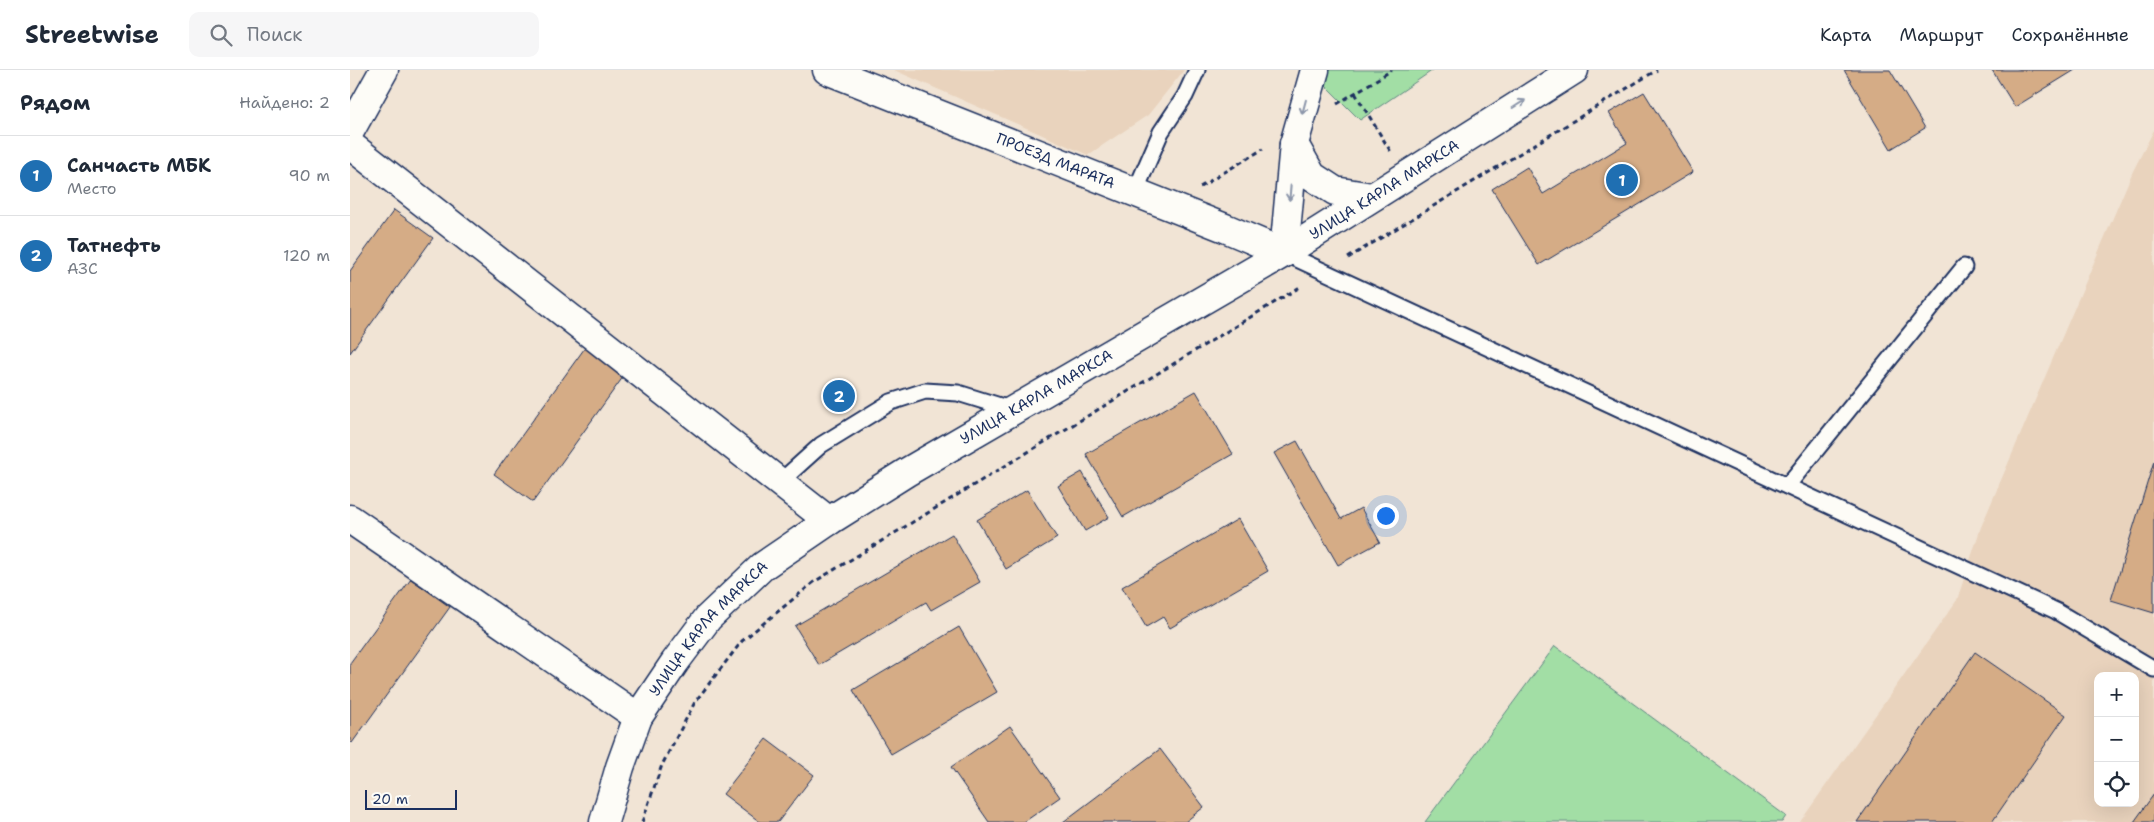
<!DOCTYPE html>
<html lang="ru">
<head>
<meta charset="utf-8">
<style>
	:root { --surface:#fff; --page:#f6f6f7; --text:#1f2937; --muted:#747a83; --line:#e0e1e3; --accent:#1f6fb2 }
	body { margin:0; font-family:"Shantell Sans",sans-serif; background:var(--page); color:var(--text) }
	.controls { position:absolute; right:15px; bottom:15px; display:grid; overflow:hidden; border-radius:10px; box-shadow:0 5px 20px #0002 }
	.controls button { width:45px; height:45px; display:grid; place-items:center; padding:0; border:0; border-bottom:1px solid var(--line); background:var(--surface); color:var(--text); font:25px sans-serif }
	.scale { position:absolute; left:15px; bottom:12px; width:92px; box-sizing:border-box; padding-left:5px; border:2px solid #1b2f5e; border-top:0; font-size:14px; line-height:18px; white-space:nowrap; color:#1b2f5e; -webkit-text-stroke:4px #fdfcf7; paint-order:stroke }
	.you { position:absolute; left:1035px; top:445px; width:18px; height:18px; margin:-12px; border:4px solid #fff; border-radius:50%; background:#1a73e8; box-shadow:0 0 0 8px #1a73e833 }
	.badge { display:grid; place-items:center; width:32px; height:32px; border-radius:50%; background:var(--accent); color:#fff; font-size:16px; font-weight:700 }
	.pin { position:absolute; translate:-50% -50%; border:2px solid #fff; box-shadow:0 1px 5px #0006 }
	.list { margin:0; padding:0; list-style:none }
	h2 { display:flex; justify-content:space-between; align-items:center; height:65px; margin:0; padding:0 20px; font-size:21px }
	h2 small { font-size:16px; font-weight:400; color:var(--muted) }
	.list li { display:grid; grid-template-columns:32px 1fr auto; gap:15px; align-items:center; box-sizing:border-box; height:80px; padding:0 20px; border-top:1px solid var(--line) }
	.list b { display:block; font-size:19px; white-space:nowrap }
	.list p { margin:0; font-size:16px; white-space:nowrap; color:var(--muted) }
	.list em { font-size:16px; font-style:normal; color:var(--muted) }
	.icon { flex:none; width:28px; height:28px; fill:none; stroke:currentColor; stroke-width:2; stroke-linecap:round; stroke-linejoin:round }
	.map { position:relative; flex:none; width:1804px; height:752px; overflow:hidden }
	header { display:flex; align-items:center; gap:30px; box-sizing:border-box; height:70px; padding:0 25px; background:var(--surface); border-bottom:1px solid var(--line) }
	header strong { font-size:24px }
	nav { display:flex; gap:28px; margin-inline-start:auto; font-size:18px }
	.search { width:350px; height:45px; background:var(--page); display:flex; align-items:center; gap:12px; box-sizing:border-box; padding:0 18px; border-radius:10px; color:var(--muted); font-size:19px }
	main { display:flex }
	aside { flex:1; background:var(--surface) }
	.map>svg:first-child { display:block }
	.built { fill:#e9d3bd; fill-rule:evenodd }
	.green { fill:#a2dea5; stroke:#5e8682 }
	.building { fill:#d5ac86; stroke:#1b2f5e }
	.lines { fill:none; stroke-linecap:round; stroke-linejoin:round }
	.service-casing { stroke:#1b2f5e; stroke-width:19 }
	.minor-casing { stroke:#1b2f5e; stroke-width:31 }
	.primary-casing { stroke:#1b2f5e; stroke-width:31 }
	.path { stroke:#1b2f5e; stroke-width:3; stroke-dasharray:5 4; stroke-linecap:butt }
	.service { stroke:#fdfcf7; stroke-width:15 }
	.minor { stroke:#fdfcf7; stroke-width:28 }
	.primary { stroke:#fdfcf7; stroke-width:28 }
	.oneway { stroke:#8c96aa }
	.labels { text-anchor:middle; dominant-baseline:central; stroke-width:4; stroke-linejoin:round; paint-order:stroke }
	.street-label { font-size:15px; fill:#1b2f5e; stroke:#fdfcf7 }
</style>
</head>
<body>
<header>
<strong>Streetwise</strong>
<div class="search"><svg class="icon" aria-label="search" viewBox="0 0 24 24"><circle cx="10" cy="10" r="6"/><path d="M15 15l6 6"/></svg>Поиск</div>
<nav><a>Карта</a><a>Маршрут</a><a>Сохранённые</a></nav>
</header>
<main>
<aside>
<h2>Рядом<small>Найдено: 2</small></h2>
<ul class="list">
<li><span class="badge">1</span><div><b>Санчасть МБК</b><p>Место</p></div><em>90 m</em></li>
<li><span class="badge">2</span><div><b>Татнефть</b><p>АЗС</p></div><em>120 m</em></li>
</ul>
</aside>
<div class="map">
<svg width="1804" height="752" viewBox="0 0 1804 752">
	<rect width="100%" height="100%" fill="#f1e4d5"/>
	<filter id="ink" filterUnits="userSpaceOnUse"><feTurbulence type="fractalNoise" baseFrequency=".02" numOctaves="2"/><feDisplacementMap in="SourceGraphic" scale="10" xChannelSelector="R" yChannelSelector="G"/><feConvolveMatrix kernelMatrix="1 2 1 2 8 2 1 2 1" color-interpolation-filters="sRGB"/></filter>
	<g filter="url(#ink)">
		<g class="built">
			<path d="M544 0H834L798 45 738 85Z"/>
			<path d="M1804 60V752H1450L1607 530 1631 457 1783 101ZM1748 606H1785V733H1748Z"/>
		</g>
		<g class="green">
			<path d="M960 0H1083L1010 50Z"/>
			<path d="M1205 576 1436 746 1432 752H1075Z"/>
		</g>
		<g class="building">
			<path d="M1494 0H1540L1575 58 1541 79Z"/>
			<path d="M1642 0H1725L1665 37Z"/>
			<path d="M1294 22 1343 102 1189 195 1142 119 1177 97 1193 124 1277 73 1259 43Z"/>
			<path d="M44 140 83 168 0 283V201Z"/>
			<path d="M242 268 281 296 183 432 144 404Z"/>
			<path d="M846 321 883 384 773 447 736 384Z"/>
			<path d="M947 371 991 449 1011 438 1030 472 988 495 924 383Z"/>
			<path d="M1804 391V543L1761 530Z"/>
			<path d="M732 402 759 447 735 461 708 416Z"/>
			<path d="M677 420 707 468 656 499 627 450Z"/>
			<path d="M888 449 918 501 820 558 813 547 796 557 772 517Z"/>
			<path d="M602 464 630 512 581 540 576 532 469 595 445 556Z"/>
			<path d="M61 509 100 537 2 673 0 671V593Z"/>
			<path d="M609 557 647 622 541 684 503 620Z"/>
			<path d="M1625 582 1716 645 1642 752H1507Z"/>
			<path d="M660 656 710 727 674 752H639L601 697Z"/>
			<path d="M416 669 464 705 428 752H410L373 724Z"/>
			<path d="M810 679 854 737 835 752H713Z"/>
			<path d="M1804 724V752H1784Z"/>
		</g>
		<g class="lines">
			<g class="service-casing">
				<g id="service">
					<path d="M785 122 811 62 835 26 847 0"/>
					<path d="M934 183 1706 541 1804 599"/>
					<path d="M430 412 471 375 541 332 575 321 608 323 663 340"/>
					<path d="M1437 416 1614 197"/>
				</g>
			</g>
			<g class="minor-casing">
				<g id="minor">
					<path id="s1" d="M477 0 875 158 934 183"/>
					<path d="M0 61 34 0"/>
					<path d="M0 75 479 451"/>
					<path d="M0 449 288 647"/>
				</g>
			</g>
			<g class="primary-casing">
				<g id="primary">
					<path d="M944 74 962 106 985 121 1022 127"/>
					<path d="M934 183 944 74 965 0"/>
					<path id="s2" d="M254 752 270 697 288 647 325 592 358 548 413 496 479 451 557 402 934 183 1224 0"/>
				</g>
			</g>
			<g class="path">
				<path d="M1005 23 1041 82"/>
				<path d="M987 34 1042 0"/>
				<path d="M850 117 913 79"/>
				<path d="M998 188 1307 0"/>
				<path d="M292 752 312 695 345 632 392 571 464 512 950 217"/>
			</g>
			<use href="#service" class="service"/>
			<use href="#minor" class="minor"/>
			<use href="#primary" class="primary"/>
		</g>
		<defs><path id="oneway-shaft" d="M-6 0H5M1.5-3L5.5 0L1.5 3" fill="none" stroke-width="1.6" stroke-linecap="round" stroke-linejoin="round" transform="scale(1.25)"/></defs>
		<g class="oneway">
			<use href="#oneway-shaft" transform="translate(1169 34) rotate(-32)"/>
			<use href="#oneway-shaft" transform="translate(954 37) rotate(105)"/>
			<use href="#oneway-shaft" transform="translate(940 123) rotate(95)"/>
		</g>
	</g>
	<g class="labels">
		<g class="street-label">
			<text stroke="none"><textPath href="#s1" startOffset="246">ПРОЕЗД МАРАТА</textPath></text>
			<text stroke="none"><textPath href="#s2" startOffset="1034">УЛИЦА КАРЛА МАРКСА</textPath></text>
			<text stroke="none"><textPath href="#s2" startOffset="629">УЛИЦА КАРЛА МАРКСА</textPath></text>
			<text stroke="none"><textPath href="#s2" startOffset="224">УЛИЦА КАРЛА МАРКСА</textPath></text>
		</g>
	</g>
</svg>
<div class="controls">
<button>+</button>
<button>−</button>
<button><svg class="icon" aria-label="locate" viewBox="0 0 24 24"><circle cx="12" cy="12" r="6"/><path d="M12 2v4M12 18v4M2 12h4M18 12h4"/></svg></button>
</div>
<div class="scale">20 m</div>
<div class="you"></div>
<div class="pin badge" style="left:1272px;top:110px">1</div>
<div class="pin badge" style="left:489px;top:326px">2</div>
</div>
</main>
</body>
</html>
